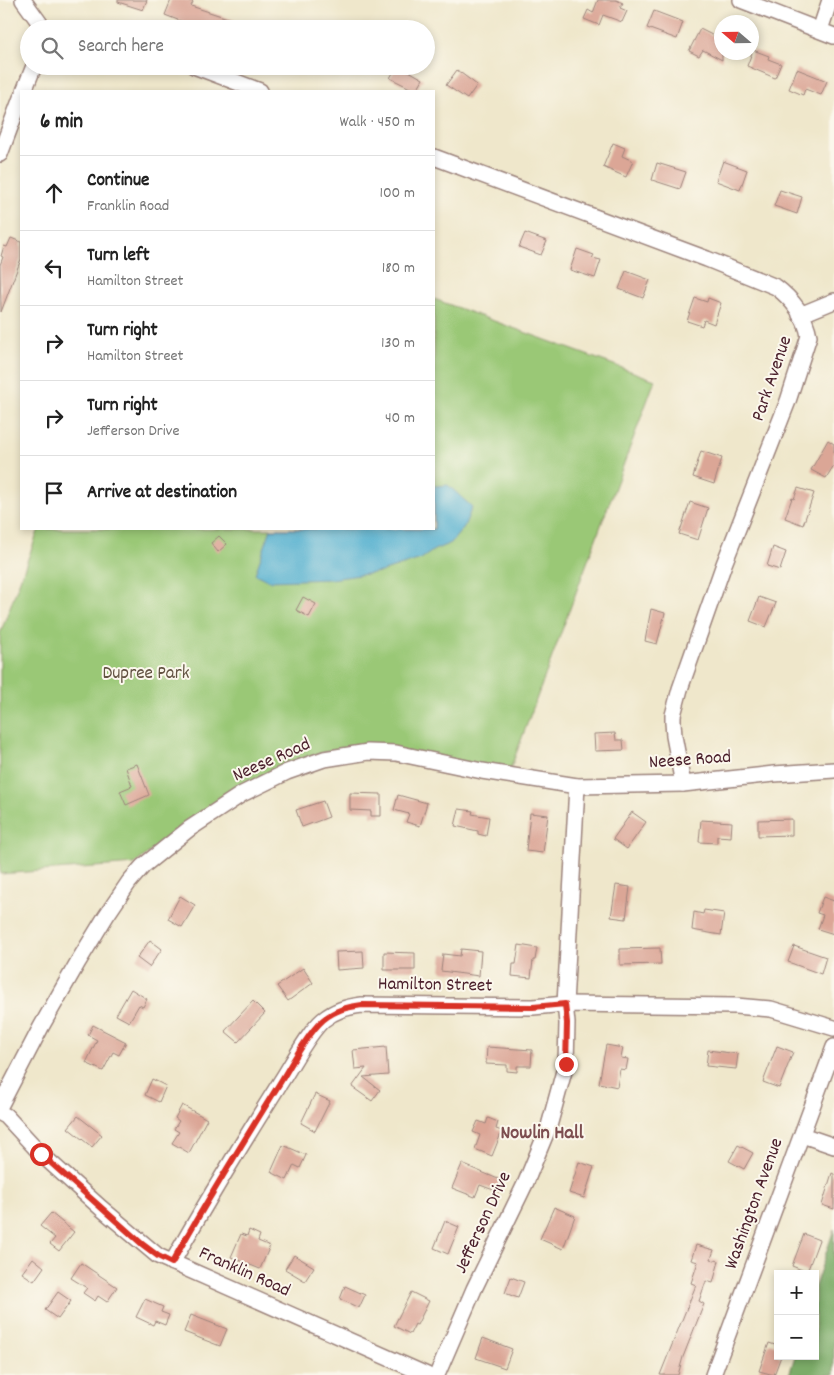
<!DOCTYPE html>
<html lang="en">
<head>
<meta charset="utf-8">
<style>
	:root { --surface:#fff; --page:#f6f6f6; --text:#222; --muted:#767676; --line:#e0e0e0 }
	body { margin:0; font-family:Dekko,sans-serif; background:var(--page); color:var(--text) }
	.controls { position:absolute; right:15px; bottom:15px; display:grid; overflow:hidden; border-radius:0px; box-shadow:0 2px 8px #0003 }
	.controls button { width:45px; height:45px; display:grid; place-items:center; padding:0; border:0; border-bottom:1px solid var(--line); background:var(--surface); color:var(--text); font:25px sans-serif }
	.compass { position:absolute; left:714px; top:15px; width:45px; height:45px; border-radius:50%; background:var(--surface); box-shadow:0 2px 8px #0003; rotate:290deg }
	.stop { position:absolute; width:15px; height:15px; margin:-11px; border:4px solid #d93025; border-radius:50%; background:#fff }
	.stop.end { background:#d93025; border-color:#fff; box-shadow:0 1px 5px #0008 }
	.list { margin:0; padding:0; list-style:none }
	h2 { display:flex; justify-content:space-between; align-items:center; height:65px; margin:0; padding:0 20px; font-size:21px }
	h2 small { font-size:16px; font-weight:400; color:var(--muted) }
	.list li { display:grid; grid-template-columns:32px 1fr auto; gap:15px; align-items:center; box-sizing:border-box; height:75px; padding:0 20px; border-top:1px solid var(--line) }
	.list b { display:block; font-size:19px; white-space:nowrap }
	.list p { margin:0; font-size:16px; white-space:nowrap; color:var(--muted) }
	.list em { font-size:16px; font-style:normal; color:var(--muted) }
	.icon { flex:none; width:28px; height:28px; fill:none; stroke:currentColor; stroke-width:2; stroke-linecap:round; stroke-linejoin:round }
	.map { position:relative; flex:none; width:834px; height:1375px; overflow:hidden }
	.search { position:absolute; background:var(--surface); box-shadow:0 2px 8px #0003; left:20px; top:20px; width:415px; height:55px; display:flex; align-items:center; gap:12px; box-sizing:border-box; padding:0 18px; border-radius:28px; color:var(--muted); font-size:19px }
	.panel { position:absolute; background:var(--surface); box-shadow:0 2px 8px #0003; left:20px; top:90px; width:415px; height:440px; border-radius:0px }
	.map>svg:first-child { display:block }
	.green { fill:#9ac876; stroke:#727450 }
	.forest { fill:#7bac67; stroke:#626649 }
	.water { fill:#51afcf; stroke:#4e677d }
	.building { fill:#dba696 }
	.lines { fill:none; stroke-linecap:round; stroke-linejoin:round }
	.minor-casing { stroke:#9c837b; stroke-width:18 }
	.minor { stroke:#fff; stroke-width:15 }
	.route { stroke:#d93025; stroke-width:6 }
	.labels { text-anchor:middle; dominant-baseline:central; stroke-width:4; stroke-linejoin:round; paint-order:stroke }
	.street-label { font-size:19px; fill:#4a1f2b; stroke:#fbf7ec }
	.park-label { font-size:19px; fill:#625242; stroke:#fbf7ec }
	.neighbourhood-label { font-size:20px; font-weight:bold; fill:#7d4e50; stroke:#fbf7ec }
</style>
</head>
<body>
<div class="map">
<svg width="834" height="1375" viewBox="0 0 834 1375">
	<rect width="100%" height="100%" fill="#fbf7ec"/>
	<filter id="ink" filterUnits="userSpaceOnUse"><feTurbulence type="fractalNoise" baseFrequency=".02" numOctaves="2"/><feDisplacementMap in="SourceGraphic" scale="10" xChannelSelector="R" yChannelSelector="G"/><feConvolveMatrix kernelMatrix="1 2 1 2 8 2 1 2 1" color-interpolation-filters="sRGB"/></filter>
	<filter id="wash" filterUnits="userSpaceOnUse"><feTurbulence type="fractalNoise" baseFrequency=".0096" numOctaves="4" result="noise"/><feDisplacementMap in="SourceGraphic" scale="20" xChannelSelector="R" yChannelSelector="G"/><feGaussianBlur stdDeviation="1.12" result="paint"/><feColorMatrix in="noise" values="0 0 0 0 0 0 0 0 0 0 0 0 0 0 0 0 0 1.4 0 .05"/><feComposite in="paint" operator="in"/></filter>
	<g filter="url(#wash)">
		<rect width="100%" height="100%" fill="#efe7cb"/>
		<path class="green" d="M434 299 655 380 510 770 366 746 331 750 303 759 244 785 186 822 135 864 0 874V634L39 529H434Z"/>
		<path class="forest" d="M834 1229V1375H789L795 1356H815V1286Z"/>
		<path class="water" d="M448 485 472 507 464 527 451 543 434 550 421 559 381 572 331 579 269 581 255 574 271 529H434V486Z"/>
		<g id="blocks">
			<g class="building">
				<path d="M118 0H147L143 10 118 2Z"/>
				<path d="M171 0H187L193 2 191 6 255 27 254 29H201L165 15Z"/>
				<path d="M598 0H616L623 3 620 8 627 11 622 22 603 15 599 25 584 19 588 10 593 13Z"/>
				<path d="M654 11 683 22 677 39 647 28Z"/>
				<path d="M700 29 722 40V60L703 50 699 56 689 51Z"/>
				<path d="M753 50 769 56 768 59 781 64 775 78 747 66Z"/>
				<path d="M397 66H400L423 79 416 91 390 78Z"/>
				<path d="M797 69 827 81 821 95 805 89 803 95 789 89Z"/>
				<path d="M457 70 477 85 467 99 446 85Z"/>
				<path d="M613 143 625 148 622 156 633 161 626 177 603 167Z"/>
				<path d="M723 161 747 170 740 190 716 181Z"/>
				<path d="M657 163 686 172 680 189 652 180Z"/>
				<path d="M780 190 802 197 797 214 774 206Z"/>
				<path d="M525 233 547 241 541 255 519 247Z"/>
				<path d="M11 238 21 242V259L1 312 0 265 3 257 1 256 4 246 7 247Z"/>
				<path d="M577 249 594 255 592 258 601 260 595 278 570 270Z"/>
				<path d="M626 271 650 280 643 298 619 289Z"/>
				<path d="M695 298 707 302 708 298 721 303 714 324 704 320 702 326 687 321Z"/>
				<path d="M828 440 834 444V465L826 478 811 470Z"/>
				<path d="M701 451 722 458 714 484 693 477Z"/>
				<path d="M798 488 814 493 803 525 785 518 792 498 794 499Z"/>
				<path d="M690 502 708 508 698 540 679 534Z"/>
				<path d="M219 536 227 544 218 552 211 543Z"/>
				<path d="M773 547 786 552 780 570 767 566Z"/>
				<path d="M303 597 316 604 309 617 296 610Z"/>
				<path d="M759 597 776 603 766 627 750 621Z"/>
				<path d="M651 609 665 613 657 644 645 641Z"/>
				<path d="M615 733 616 740H623L624 750 595 751 594 734Z"/>
				<path d="M137 764 149 795 126 805 120 791 132 786 126 768Z"/>
				<path d="M350 793 381 794V816H371V811L350 810Z"/>
				<path d="M398 795 427 803 420 826 406 822 409 814 394 810Z"/>
				<path d="M323 801 329 817 302 827 296 810Z"/>
				<path d="M459 809 473 811 472 814 489 817 486 836 478 834V831L455 826Z"/>
				<path d="M632 812 646 822 627 849 613 839Z"/>
				<path d="M530 813 548 815 543 853 526 851Z"/>
				<path d="M792 819V835L758 836V820Z"/>
				<path d="M701 820 732 822 731 837 717 836V843L699 842Z"/>
				<path d="M616 885 630 887 626 919 611 917Z"/>
				<path d="M180 896 195 905 182 927 168 919Z"/>
				<path d="M823 897 834 901V934L818 929 823 915 817 913Z"/>
				<path d="M704 910 724 913 721 935 692 930 694 912 703 914Z"/>
				<path d="M150 940 162 949 149 967 137 958Z"/>
				<path d="M519 945 537 948 535 960H533L531 978 512 976 513 964H516Z"/>
				<path d="M794 946 826 957 821 974 788 962Z"/>
				<path d="M660 948 661 964 620 965V949Z"/>
				<path d="M461 949 481 951 479 976 441 971 443 954 460 956Z"/>
				<path d="M363 951 364 968 337 970 336 952Z"/>
				<path d="M384 952 415 953V970H384Z"/>
				<path d="M303 968 313 983 288 1001 277 986Z"/>
				<path d="M131 989 147 999 143 1007 139 1005 129 1022 116 1015Z"/>
				<path d="M253 1001 265 1013 238 1042 225 1031Z"/>
				<path d="M93 1025 126 1042 119 1055 113 1052 103 1071 86 1063 97 1040 88 1035Z"/>
				<path d="M606 1045 623 1048 621 1058 628 1059 626 1070 620 1069 617 1087 599 1083Z"/>
				<path d="M777 1046 793 1052 779 1088 763 1082Z"/>
				<path d="M386 1047 388 1075 363 1077 380 1090 372 1101 352 1087 366 1068 355 1069 353 1050Z"/>
				<path d="M487 1047 532 1050 531 1066H517V1072L507 1071V1065L486 1064Z"/>
				<path d="M708 1050 738 1054 736 1069 706 1066Z"/>
				<path d="M152 1079 166 1086 159 1102 145 1095Z"/>
				<path d="M315 1094 330 1101 315 1131 301 1123Z"/>
				<path d="M182 1105 207 1119 189 1153 172 1143 179 1132 174 1129 179 1121 175 1118Z"/>
				<path d="M78 1116 102 1135 92 1147 68 1128Z"/>
				<path d="M488 1118 498 1122 496 1129 502 1131 492 1156 475 1149 480 1135 473 1132 478 1121 486 1124Z"/>
				<path d="M283 1145 306 1155 300 1168 294 1165 287 1180 271 1172Z"/>
				<path d="M738 1145 753 1153 744 1169 729 1161Z"/>
				<path d="M579 1162 594 1167 584 1198 569 1193Z"/>
				<path d="M462 1164 503 1181 499 1192 480 1185 475 1197 452 1188Z"/>
				<path d="M832 1173 834 1174V1209L822 1205Z"/>
				<path d="M554 1207 575 1216 563 1249 540 1239Z"/>
				<path d="M51 1213 74 1232 59 1251 50 1244 55 1238 40 1226Z"/>
				<path d="M445 1221 459 1227 448 1254 434 1248Z"/>
				<path d="M249 1230 260 1235 258 1241 270 1246 260 1269 231 1257 241 1234 247 1236Z"/>
				<path d="M804 1234 819 1240 807 1272 792 1266Z"/>
				<path d="M696 1245 714 1250 711 1259 719 1261 713 1283 706 1281 699 1301 704 1304 683 1357 678 1375H660L696 1285 691 1283 698 1262 691 1260Z"/>
				<path d="M294 1255 314 1267 305 1281 285 1269Z"/>
				<path d="M33 1258 44 1267 34 1281 22 1273Z"/>
				<path d="M81 1263 117 1287 107 1302 98 1296 95 1301 83 1293 87 1288 71 1278Z"/>
				<path d="M511 1277 524 1282 518 1298 505 1293Z"/>
				<path d="M345 1286 365 1295 359 1308 340 1299Z"/>
				<path d="M58 1292 71 1301 58 1319 45 1310Z"/>
				<path d="M411 1292 429 1301 417 1325 415 1324 410 1334 394 1326Z"/>
				<path d="M145 1299 163 1307 161 1312 169 1315 165 1325 155 1321 153 1325 136 1317Z"/>
				<path d="M191 1315 227 1329 220 1346 184 1332Z"/>
				<path d="M483 1338 512 1349 505 1368 476 1358Z"/>
				<path d="M769 1343 778 1346V1356H781L774 1375 759 1371Z"/>
			</g>
		</g>
	</g>
	<g filter="url(#ink)">
		<use href="#blocks" fill-opacity="0" stroke="#9c837b" stroke-width="1"/>
		<g class="lines">
			<g class="minor-casing">
				<g id="minor">
					<path d="M23 0 44 29"/>
					<path d="M741 0 834 36"/>
					<path d="M820 30 830 0"/>
					<path d="M194 66 260 91"/>
					<path d="M24 91 34 66"/>
					<path d="M0 154 21 98"/>
					<path d="M434 157 707 259 776 287C792 299 806 317 809 336L788 401 724 564 680 689 673 715V722L674 736 683 784"/>
					<path d="M800 315 834 301"/>
					<path d="M0 1106 41 1027 78 962 106 916 129 882 143 866 189 829 242 794 287 772 324 759 368 752 396 753 482 771 577 786 683 784 774 774 834 770"/>
					<path d="M0 1113 6 1116 41 1154 101 1208 158 1256 427 1375"/>
					<path d="M802 1135 834 1146"/>
					<path d="M172 1263C206 1202 243 1142 280 1083 292 1065 308 1033 323 1020 335 1010 347 1007 362 1005L533 1007 565 1004 736 1006 771 1009 834 1028"/>
					<path d="M437 1375 474 1289 526 1182 549 1126 566 1064 567 1023 565 1004 577 786"/>
					<path d="M713 1375 834 1047"/>
				</g>
			</g>
			<use href="#minor" class="minor"/>
		</g>
	</g>
	<g class="lines" filter="url(#ink)">
		<path class="route" d="M41 1154 142 1244 158 1256 172 1263C205 1203 242 1144 278 1086 290 1067 307 1034 323 1020 335 1010 347 1007 362 1005L533 1007 565 1004 567 1023 566 1064"/>
	</g>
	<g class="labels">
		<g class="street-label">
			<text transform="translate(773 379) rotate(-71)">Park Avenue</text>
			<text transform="translate(272 761) rotate(-24)">Neese Road</text>
			<text transform="translate(690 761) rotate(-4)">Neese Road</text>
			<text transform="translate(435 986) rotate(1)">Hamilton Street</text>
			<text transform="translate(755 1204) rotate(-70)">Washington Avenue</text>
			<text transform="translate(484 1223) rotate(-65)">Jefferson Drive</text>
			<text transform="translate(244 1273) rotate(24)">Franklin Road</text>
		</g>
		<g class="park-label">
			<text x="146" y="674">Dupree Park</text>
		</g>
		<g class="neighbourhood-label">
			<text x="542" y="1134">Nowlin Hall</text>
		</g>
	</g>
</svg>
<div class="controls">
<button>+</button>
<button>−</button>
</div>
<svg class="compass" viewBox="-18 -18 36 36"><path d="M0-13l5 13h-10z" fill="#e53935"/><path d="M0 13l5-13h-10z" fill="#767676"/></svg>
<div class="stop" style="left:41px;top:1154px"></div>
<div class="stop end" style="left:566px;top:1064px"></div>
<div class="search"><svg class="icon" aria-label="search" viewBox="0 0 24 24"><circle cx="10" cy="10" r="6"/><path d="M15 15l6 6"/></svg>Search here</div>
<section class="panel">
<h2>6 min<small>Walk · 450 m</small></h2>
<ul class="list">
<li><svg class="icon" aria-label="ahead" viewBox="0 0 24 24"><path d="M12 20V5M6 11l6-6 6 6"/></svg><div><b>Continue</b><p>Franklin Road</p></div><em>100 m</em></li>
<li><svg class="icon" aria-label="left" viewBox="0 0 24 24"><path d="M17 20v-9H6M10 6l-5 5 5 5"/></svg><div><b>Turn left</b><p>Hamilton Street</p></div><em>180 m</em></li>
<li><svg class="icon" aria-label="right" viewBox="0 0 24 24"><path d="M7 20v-9h11M14 6l5 5-5 5"/></svg><div><b>Turn right</b><p>Hamilton Street</p></div><em>130 m</em></li>
<li><svg class="icon" aria-label="right" viewBox="0 0 24 24"><path d="M7 20v-9h11M14 6l5 5-5 5"/></svg><div><b>Turn right</b><p>Jefferson Drive</p></div><em>40 m</em></li>
<li><svg class="icon" aria-label="arrive" viewBox="0 0 24 24"><path d="M6 21V4h12l-3 4 3 4H6"/></svg><div><b>Arrive at destination</b></div></li>
</ul>
</section>
</div>
</body>
</html>
